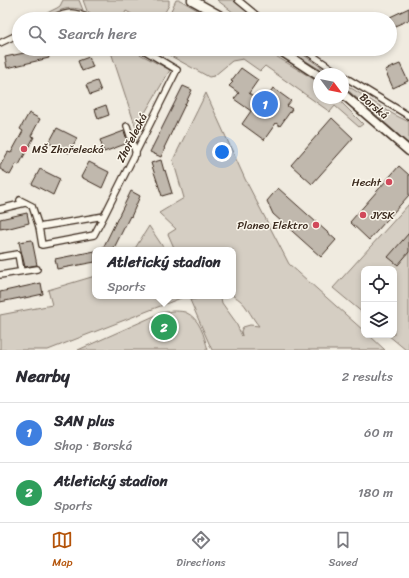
<!DOCTYPE html>
<html lang="en">
<head>
<meta charset="utf-8">
<style>
	:root { --surface:#fff; --page:#f7f7f7; --text:#2b2b33; --muted:#7c7c81; --line:#e1e1e2; --accent:#b45309 }
	body { margin:0; font-family:Sriracha,sans-serif; background:var(--page); color:var(--text) }
	.controls { position:absolute; right:12px; bottom:12px; display:grid; overflow:hidden; border-radius:8px; box-shadow:0 2px 6px #0003 }
	.controls button { width:36px; height:36px; display:grid; place-items:center; padding:0; border:0; border-bottom:1px solid var(--line); background:var(--surface); color:var(--text); font:20px sans-serif }
	.compass { position:absolute; left:313px; top:68px; width:36px; height:36px; border-radius:50%; background:var(--surface); box-shadow:0 2px 6px #0003; rotate:122deg }
	.you { position:absolute; left:222px; top:152px; width:14px; height:14px; margin:-10px; border:3px solid #fff; border-radius:50%; background:#1a73e8; box-shadow:0 0 0 6px #1a73e833 }
	.badge { display:grid; place-items:center; width:26px; height:26px; border-radius:50%; background:var(--accent); color:#fff; font-size:13px; font-weight:700 }
	.pin { position:absolute; translate:-50% -50%; border:2px solid #fff; box-shadow:0 1px 4px #0006 }
	.popup { position:absolute; left:92px; top:247px; width:144px; height:52px; box-sizing:border-box; display:grid; place-content:center; border-radius:8px; background:var(--surface); filter:drop-shadow(0 1px 3px #0005); font-size:13px; white-space:nowrap; color:var(--muted) }
	.popup b { font-size:15px; color:var(--text) }
	.popup::after { content:''; position:absolute; left:50%; top:100%; margin-left:-8px; border:8px solid transparent; border-top-color:var(--surface) }
	.list { margin:0; padding:0; list-style:none }
	h2 { display:flex; justify-content:space-between; align-items:center; height:52px; margin:0; padding:0 16px; font-size:17px }
	h2 small { font-size:13px; font-weight:400; color:var(--muted) }
	.list li { display:grid; grid-template-columns:26px 1fr auto; gap:12px; align-items:center; box-sizing:border-box; height:60px; padding:0 16px; border-top:1px solid var(--line) }
	.list b { display:block; font-size:15px; white-space:nowrap }
	.list p { margin:0; font-size:13px; white-space:nowrap; color:var(--muted) }
	.list em { font-size:13px; font-style:normal; color:var(--muted) }
	.icon { flex:none; width:22px; height:22px; fill:none; stroke:currentColor; stroke-width:2; stroke-linecap:round; stroke-linejoin:round }
	.map { position:relative; flex:none; width:409px; height:350px; overflow:hidden }
	.search { position:absolute; background:var(--surface); box-shadow:0 2px 6px #0003; left:12px; right:12px; top:12px; height:44px; display:flex; align-items:center; gap:10px; box-sizing:border-box; padding:0 14px; border-radius:22px; color:var(--muted); font-size:15px }
	.sheet { height:172px; background:var(--surface) }
	nav { display:flex; justify-content:space-around; align-items:center; box-sizing:border-box; height:56px; border-top:1px solid var(--line); background:var(--surface); font-size:11px; color:var(--muted) }
	nav a { display:grid; justify-items:center; gap:2px }
	nav .on { color:var(--accent) }
	.map>svg:first-child { display:block }
	.green { fill:#d5cec3; stroke:#887c70 }
	.building { fill:#c0b8ad; stroke:#3b2a1e }
	.lines { fill:none; stroke-linecap:round; stroke-linejoin:round }
	.street-casing { stroke:#3b2a1e; stroke-width:8 }
	.primary-casing { stroke:#3b2a1e; stroke-width:11 }
	.street { stroke:#fbf7ec; stroke-width:5.5 }
	.primary { stroke:#fbf7ec; stroke-width:8 }
	.poi-dot { fill:#d1495b; stroke:#fbf7ec; stroke-width:1.5 }
	.labels { text-anchor:middle; dominant-baseline:central; stroke-width:3; stroke-linejoin:round; paint-order:stroke }
	.street-label { font-size:11px; fill:#3b2a1e; stroke:#fbf7ec }
	.poi-label { font-size:11px; fill:#3b2a1e; stroke:#fbf7ec; text-anchor:start }
</style>
</head>
<body>
<div class="map">
<svg width="409" height="350" viewBox="0 0 409 350">
	<rect width="100%" height="100%" fill="#f0ebe0"/>
	<filter id="ink" filterUnits="userSpaceOnUse"><feTurbulence type="fractalNoise" baseFrequency=".025" numOctaves="2"/><feDisplacementMap in="SourceGraphic" scale="8" xChannelSelector="R" yChannelSelector="G"/><feConvolveMatrix kernelMatrix="1 2 1 2 8 2 1 2 1" color-interpolation-filters="sRGB"/></filter>
	<g filter="url(#ink)">
		<g class="green">
			<path d="M63 0H79L83 10C58 3 55 19 35 19L57 8 60 6Z"/>
			<path d="M83 0H169V5L161 19H141L126 11 124 15 122 14 119 19H101L87 11Z"/>
			<path d="M176 0H180L213 19H167Z"/>
			<path d="M217 0H233L256 19H242Z"/>
			<path d="M110 49H130L170 70 136 128Z"/>
			<path d="M158 49H264L317 81 319 83V98H337L363 124 359 127 335 106 330 112 265 66 260 71 243 59 232 61 214 76 209 77Z"/>
			<path d="M287 49H295L331 74H327Z"/>
			<path d="M343 83 393 114 409 122V144L343 86Z"/>
			<path d="M206 93 245 179 289 264 364 331V335H369L385 350H212L190 300 196 299 195 296H225L221 298 222 303 235 321 242 336 241 331 243 327 250 325 259 326C250 316 246 301 233 296V250H175L168 234 176 229 159 213 184 198 173 160Z"/>
			<path d="M409 204V350H406L388 335H394V269H364V314L333 288Z"/>
			<path d="M149 226 165 250H134Z"/>
			<path d="M95 276V296H186L48 350H0V315L52 305 48 290Z"/>
			<path d="M172 311C176 311 181 311 185 312 200 318 204 336 208 350H78L161 313Z"/>
		</g>
		<g class="building">
			<path d="M409 8V20L390 28V17Z"/>
			<path d="M43 49H47L49 58 7 68 5 57Z"/>
			<path d="M89 57 93 67 82 71 78 61Z"/>
			<path d="M400 64 408 81 393 88 385 70Z"/>
			<path d="M241 68 258 80 249 93 259 100 260 98 264 101 273 88 291 101 287 106 292 109 280 126 276 123 264 140 242 124 251 111 234 99 239 93 229 86 233 82 231 81Z"/>
			<path d="M97 81 101 91 90 95 86 85Z"/>
			<path d="M183 86 192 90 164 148H165L161 157 150 152Z"/>
			<path d="M106 105 109 115 98 119 95 109Z"/>
			<path d="M29 113 40 119 31 136 34 137 19 165 16 164 10 175 0 169V166L8 152 11 153 23 131 20 129Z"/>
			<path d="M332 118 353 138 312 184 291 165Z"/>
			<path d="M57 128 77 138 69 153 49 143Z"/>
			<path d="M124 131 128 143 104 152 100 140Z"/>
			<path d="M161 160 164 171 165 170 172 193 162 196 151 163Z"/>
			<path d="M89 162 109 172 102 188 81 177Z"/>
			<path d="M399 166 409 175V195L369 240 350 222Z"/>
			<path d="M40 169 60 179 53 195 32 184Z"/>
			<path d="M278 188 336 240 321 257 273 214 267 201Z"/>
			<path d="M131 191 140 196 131 217 130 216 113 250H102Z"/>
			<path d="M27 213 29 223 6 229V228L0 229V219Z"/>
			<path d="M409 233V252L398 265 388 257Z"/>
			<path d="M32 240 37 265 25 267 19 242Z"/>
			<path d="M95 251V262L57 269 55 259Z"/>
			<path d="M41 283 43 294 20 299V298L0 302V292Z"/>
		</g>
		<g class="lines">
			<g class="street-casing">
				<g id="street">
					<path d="M238 0 261 19"/>
					<path d="M52 19C69 11 73 11 91 19"/>
					<path d="M0 43 19 34"/>
					<path d="M303 49 340 74"/>
					<path d="M343 76 409 116"/>
					<path d="M127 126 136 154"/>
					<path d="M20 200 32 206 39 227"/>
					<path d="M0 209 25 203"/>
					<path d="M104 216 94 235 42 245 39 227 104 216 177 70 142 49"/>
					<path d="M0 257 18 254 21 271"/>
					<path d="M0 275 37 269"/>
				</g>
			</g>
			<g class="primary-casing">
				<g id="primary">
					<path d="M192 0 226 19"/>
					<path d="M278 49 319 76"/>
					<path d="M343 94 409 151"/>
				</g>
			</g>
			<use href="#street" class="street"/>
			<use href="#primary" class="primary"/>
		</g>
	</g>
	<g class="poi-dot">
		<circle cx="24" cy="149" r="4"/>
		<circle cx="389" cy="182" r="4"/>
		<circle cx="363" cy="215" r="4"/>
		<circle cx="316" cy="225" r="4"/>
	</g>
	<g class="labels">
		<g class="street-label">
			<text transform="translate(374 106) rotate(40)">Borská</text>
			<text transform="translate(132 138) rotate(-63)">Zhořelecká</text>
		</g>
		<g class="poi-label">
			<text x="32" y="149">MŠ Zhořelecká</text>
			<text x="381" y="182" text-anchor="end">Hecht</text>
			<text x="371" y="215">JYSK</text>
			<text x="308" y="225" text-anchor="end">Planeo Elektro</text>
		</g>
	</g>
</svg>
<div class="controls">
<button><svg class="icon" aria-label="locate" viewBox="0 0 24 24"><circle cx="12" cy="12" r="6"/><path d="M12 2v4M12 18v4M2 12h4M18 12h4"/></svg></button>
<button><svg class="icon" aria-label="layers" viewBox="0 0 24 24"><path d="M12 4l9 5-9 5-9-5zM3 14l9 5 9-5"/></svg></button>
</div>
<svg class="compass" viewBox="-18 -18 36 36"><path d="M0-13l5 13h-10z" fill="#e53935"/><path d="M0 13l5-13h-10z" fill="#7c7c81"/></svg>
<div class="you"></div>
<div class="pin badge" style="left:265px;top:104px;background:#3f7fe0">1</div>
<div class="pin badge" style="left:164px;top:327px;background:#2e9e5b">2</div>
<div class="popup"><b>Atletický stadion</b>Sports</div>
<div class="search"><svg class="icon" aria-label="search" viewBox="0 0 24 24"><circle cx="10" cy="10" r="6"/><path d="M15 15l6 6"/></svg>Search here</div>
</div>
<section class="sheet">
<h2>Nearby<small>2 results</small></h2>
<ul class="list">
<li><span class="badge" style="background:#3f7fe0">1</span><div><b>SAN plus</b><p>Shop · Borská</p></div><em>60 m</em></li>
<li><span class="badge" style="background:#2e9e5b">2</span><div><b>Atletický stadion</b><p>Sports</p></div><em>180 m</em></li>
</ul>
</section>
<nav>
<a class="on"><svg class="icon" aria-label="map" viewBox="0 0 24 24"><path d="M3 6l6-2 6 2 6-2v14l-6 2-6-2-6 2zM9 4v14M15 6v14"/></svg>Map</a>
<a><svg class="icon" aria-label="directions" viewBox="0 0 24 24"><path d="M12 3l9 9-9 9-9-9zM9 14v-3h6M13 9l2 2-2 2"/></svg>Directions</a>
<a><svg class="icon" aria-label="saved" viewBox="0 0 24 24"><path d="M7 4h10v16l-5-4-5 4z"/></svg>Saved</a>
</nav>
</body>
</html>
